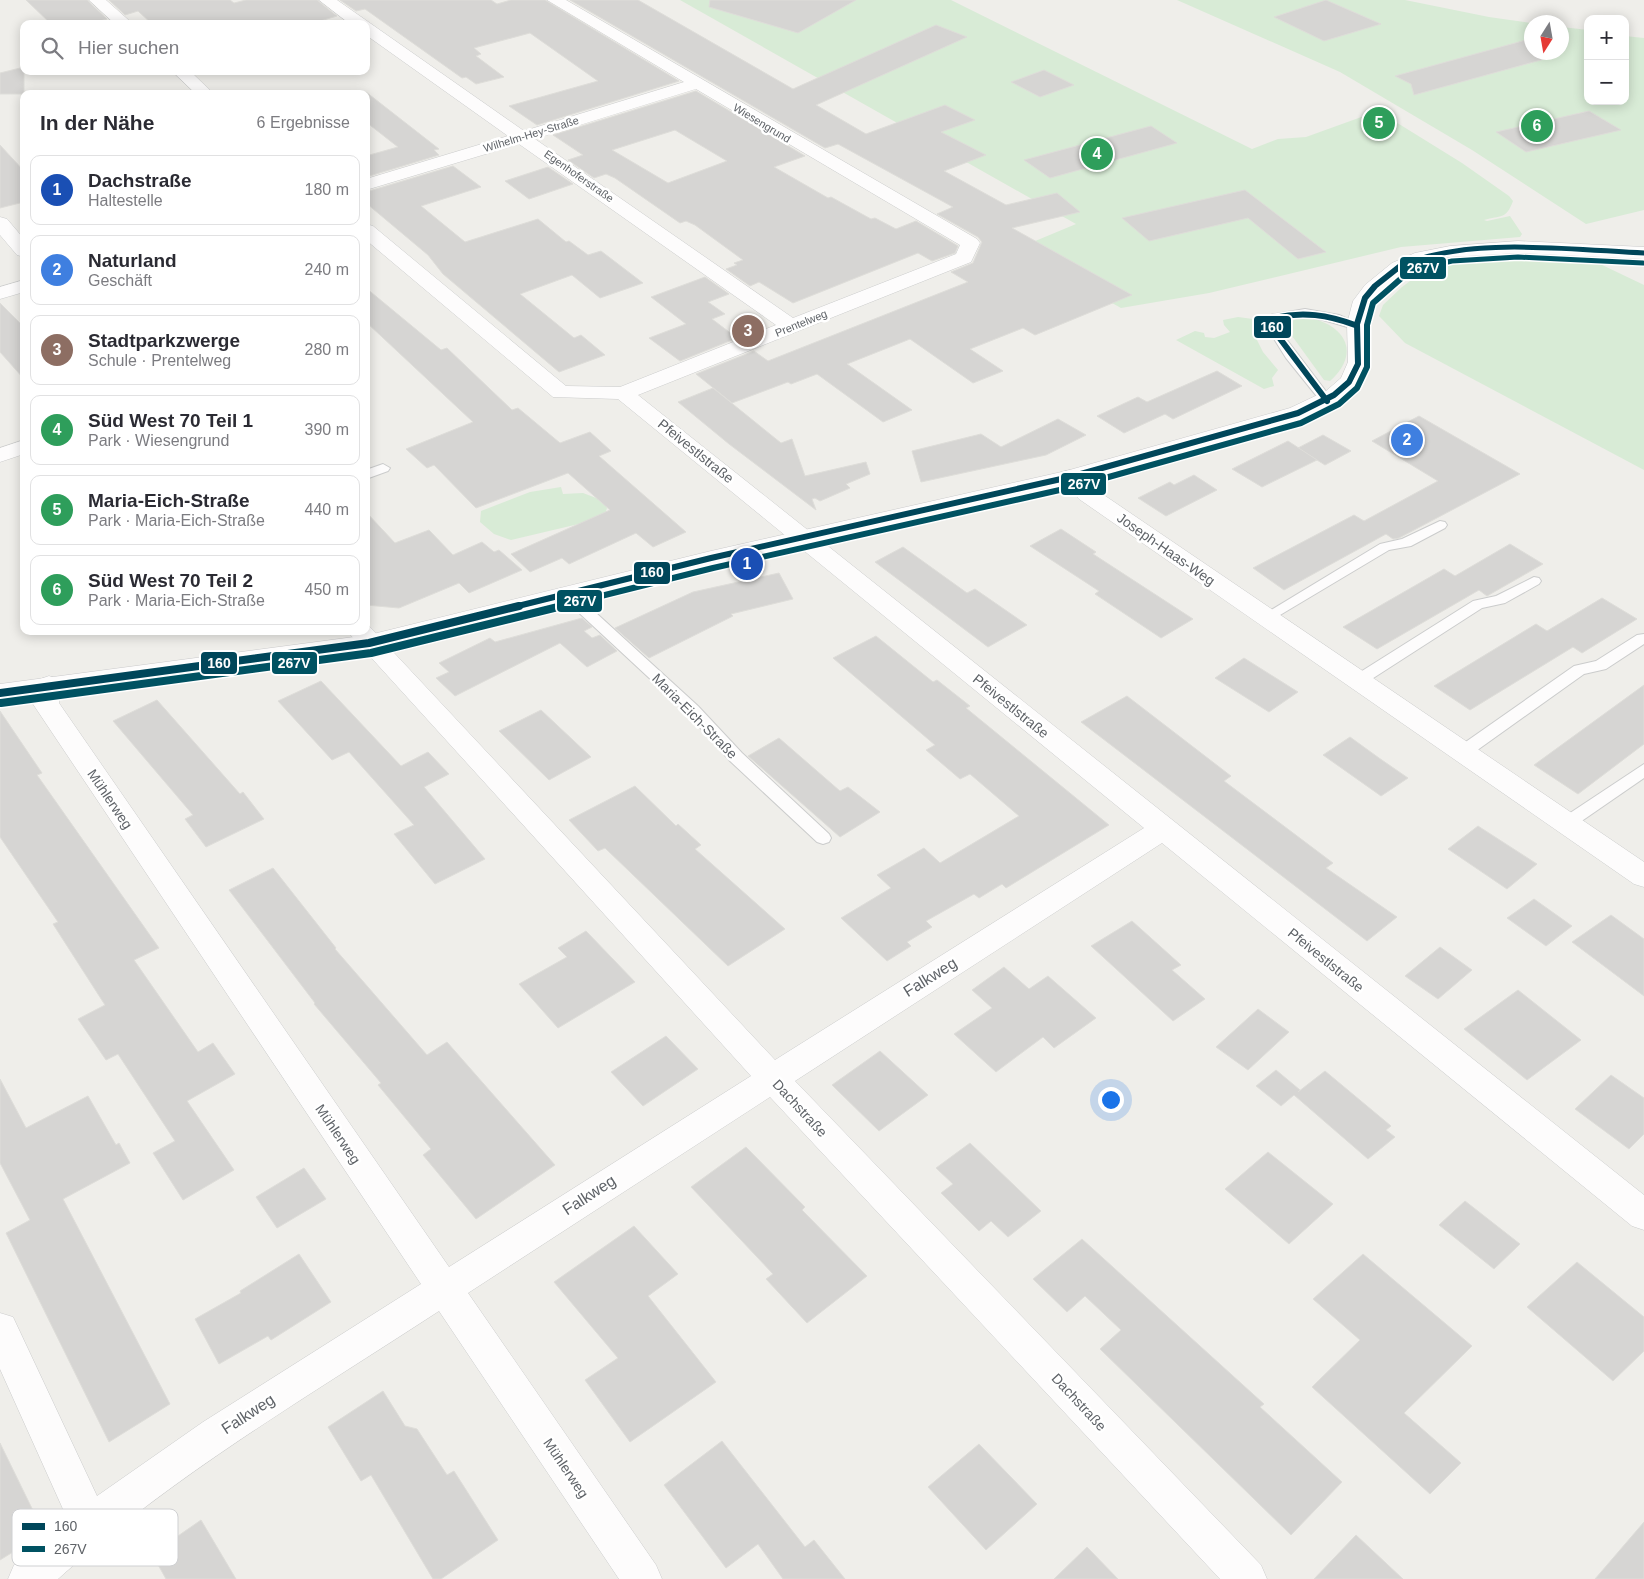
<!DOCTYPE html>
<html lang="de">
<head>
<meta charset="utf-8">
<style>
	:root { --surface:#fff; --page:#f7f7f7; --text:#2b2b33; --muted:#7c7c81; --line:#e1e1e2; --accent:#919496 }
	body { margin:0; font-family:Arial,sans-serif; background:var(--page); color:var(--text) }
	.controls { position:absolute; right:15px; top:15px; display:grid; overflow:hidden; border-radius:10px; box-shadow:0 2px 12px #0003 }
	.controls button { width:45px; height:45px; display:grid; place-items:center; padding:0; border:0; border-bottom:1px solid var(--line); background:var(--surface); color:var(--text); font:25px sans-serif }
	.compass { position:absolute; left:1524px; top:15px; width:45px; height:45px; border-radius:50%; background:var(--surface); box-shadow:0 2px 12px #0003; rotate:191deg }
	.you { position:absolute; left:1110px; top:1099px; width:18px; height:18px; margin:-12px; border:4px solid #fff; border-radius:50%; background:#1a73e8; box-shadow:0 0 0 8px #1a73e833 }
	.badge { display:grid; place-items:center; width:32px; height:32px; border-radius:50%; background:var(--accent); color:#fff; font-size:16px; font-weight:700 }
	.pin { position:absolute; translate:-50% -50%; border:2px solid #fff; box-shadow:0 1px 5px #0006 }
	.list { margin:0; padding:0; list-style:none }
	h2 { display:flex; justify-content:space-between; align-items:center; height:65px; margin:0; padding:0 20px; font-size:21px }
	h2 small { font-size:16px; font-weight:400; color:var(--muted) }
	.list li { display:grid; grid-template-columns:32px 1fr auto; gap:15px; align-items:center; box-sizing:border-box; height:70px; margin:0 10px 10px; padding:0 10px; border:1px solid var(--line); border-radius:10px }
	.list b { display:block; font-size:19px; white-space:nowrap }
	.list p { margin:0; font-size:16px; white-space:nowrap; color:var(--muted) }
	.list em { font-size:16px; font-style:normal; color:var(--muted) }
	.icon { flex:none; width:28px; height:28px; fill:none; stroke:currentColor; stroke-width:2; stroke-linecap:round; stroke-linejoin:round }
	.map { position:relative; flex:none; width:1644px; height:1579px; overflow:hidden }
	.search { position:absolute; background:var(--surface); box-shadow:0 2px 12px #0003; left:20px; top:20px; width:350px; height:55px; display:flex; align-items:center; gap:12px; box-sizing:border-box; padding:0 18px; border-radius:10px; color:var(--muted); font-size:19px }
	.panel { position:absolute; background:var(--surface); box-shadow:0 2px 12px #0003; left:20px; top:90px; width:350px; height:545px; border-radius:10px }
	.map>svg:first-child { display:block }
	.green { fill:#d8ebd6 }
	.building { fill:#d6d5d3; stroke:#deddd9; fill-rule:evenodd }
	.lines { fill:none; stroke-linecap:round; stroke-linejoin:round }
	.lane-casing { stroke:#cbcccc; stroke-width:2 }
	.street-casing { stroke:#cbcccc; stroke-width:1 }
	.secondary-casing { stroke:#cacacb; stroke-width:1 }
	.lane { fill:#fdfcfc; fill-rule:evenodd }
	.street { fill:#fdfcfc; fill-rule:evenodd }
	.secondary { fill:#fdfcfc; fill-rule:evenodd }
	.bus-1-far2-casing { stroke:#fff; stroke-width:8 }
	.bus-1-far1-casing { stroke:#fff; stroke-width:9 }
	.bus-1-casing { stroke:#fff; stroke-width:11 }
	.bus-2-far2-casing { stroke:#fff; stroke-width:8 }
	.bus-2-far1-casing { stroke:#fff; stroke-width:9 }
	.bus-2-casing { stroke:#fff; stroke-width:11 }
	.bus-1-far2 { stroke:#00465a; stroke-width:5 }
	.bus-1-far1 { stroke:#00465a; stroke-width:6 }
	.bus-1 { stroke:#00465a; stroke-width:8 }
	.bus-2-far2 { stroke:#005262; stroke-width:5 }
	.bus-2-far1 { stroke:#005262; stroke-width:6 }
	.bus-2 { stroke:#005262; stroke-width:8 }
	.labels { text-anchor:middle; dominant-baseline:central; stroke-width:5; stroke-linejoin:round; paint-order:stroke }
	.far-street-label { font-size:11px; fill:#5f6368; stroke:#fff }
	.street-label { font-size:14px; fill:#5f6368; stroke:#fff }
	.near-street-label { font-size:16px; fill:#5f6368; stroke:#fff }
	.key { fill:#fff; stroke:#cfd0d2; stroke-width:1 }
	.key-label { font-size:14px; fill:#5f6368 }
	.line-badge { stroke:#fff; stroke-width:2 }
	.badge-label { font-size:14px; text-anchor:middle; font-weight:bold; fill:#fff }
</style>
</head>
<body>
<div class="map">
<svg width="1644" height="1579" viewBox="0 0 1644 1579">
	<rect width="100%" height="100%" fill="#efeeea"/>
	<g class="green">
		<path d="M680 0H951L1252 149 1278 139 1306 137 1378 111 1462 163 1509 196 1513 201C1506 220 1501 215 1484 220L1487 221 1510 216 1522 234 1520 237 1401 247 1209 293 1121 308 1016 249 1076 224Z"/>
		<path d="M1177 0H1405L1489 17 1531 23 1532 52H1562V27L1588 30V101H1625V36L1644 38V210L1586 224 1472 150 1340 72Z"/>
		<path d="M1564 256 1598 263 1644 285V470L1405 343 1379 316 1383 305 1402 287 1422 272 1456 258Z"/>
		<path d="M1238 317 1253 319 1256 338 1263 352 1278 370 1272 378 1274 386 1264 389 1176 340 1195 331 1204 333 1205 337 1214 338 1230 332 1224 325 1223 320Z"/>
		<path d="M1311 318C1347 327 1360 354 1330 381L1324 380 1287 329 1288 323 1296 319Z"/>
		<path d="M561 487 563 494 583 493 604 501 607 508 604 518 511 540 494 534 480 522 481 511 530 492Z"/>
	</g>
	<g class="building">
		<path d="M26 0H87L107 19 88 24H51Z"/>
		<path d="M109 0H230L234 3 246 0H317L337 16 310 24H152L138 11 125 15Z"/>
		<path d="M340 0H491L497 4 511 0H545L679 81 537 125 509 106 598 81 530 33 474 48 481 54 476 56 504 77 476 84 466 77 462 78 365 9 356 11Z"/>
		<path d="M570 0H638L793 89 936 25 967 37 816 105 866 134 945 105 975 120 941 132 986 155 944 171 1006 205 1057 193 1080 212 1012 228 1132 295 1035 335 1023 328 970 349 1003 371 973 383 910 339 847 364 912 410 883 422 817 374 791 384 788 382 732 403 696 374 754 351 768 361 968 282 951 272 973 263 982 242 978 237 937 214 953 207 838 144 825 148Z"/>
		<path d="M710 0H856L798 33 709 7Z"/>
		<path d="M1326 0 1381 24 1324 41 1274 17Z"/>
		<path d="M1526 40 1532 42V52H1554L1559 55 1414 95 1411 84 1395 76Z"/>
		<path d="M24 67V94H0V73Z"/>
		<path d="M1044 70 1074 85 1040 97 1011 82Z"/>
		<path d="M696 91 805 156 774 167 828 198 831 197 871 219 875 218 896 229 916 221 958 246 955 253 932 261 918 253 793 303 759 282 750 286 726 269 737 265 734 263 743 260 695 225 686 221 680 223 615 178 606 174 594 178 568 160 583 155 553 135ZM675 130 727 161 668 183 612 150Z"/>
		<path d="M366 92 439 149 434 150 439 155 366 177V156L398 147 366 122Z"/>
		<path d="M1589 111 1621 130 1526 152 1496 132Z"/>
		<path d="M1151 126 1177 143 1050 178 1024 160Z"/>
		<path d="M0 145 24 171V202L0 208Z"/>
		<path d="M453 166 481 187 421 206 465 242 538 219 566 242 569 241 588 255 601 251 643 283 600 298 572 275 520 294 574 338 581 335 605 355 559 372 443 274 428 255 366 203V192Z"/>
		<path d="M548 167 573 184 529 199 505 181Z"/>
		<path d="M1245 190 1326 252 1298 259 1248 218 1149 241 1122 218Z"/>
		<path d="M705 277 729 294 708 302 725 314 712 319 737 338 680 361 649 338 686 324 651 297Z"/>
		<path d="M366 288 441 350 447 348 512 410 518 408 560 443 590 432 611 451 599 456 686 532 653 547 636 533 569 564 562 558 530 572 511 554 610 510 568 473 476 508 434 465 427 468 406 449 473 422 366 322Z"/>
		<path d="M0 303 24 327V379L0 352Z"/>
		<path d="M1217 371 1242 386 1173 419 1165 414 1124 433 1097 416 1138 397 1147 402Z"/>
		<path d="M713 388 781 443 792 439 805 476 866 462 870 474 846 484 850 488 820 501 815 498 812 499 816 510 729 444 678 402Z"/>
		<path d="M1419 416 1520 474 1399 538 1393 539 1386 534 1284 590 1253 568 1354 515 1364 521 1438 481 1372 441Z"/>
		<path d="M1058 419 1086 435 1046 455 921 482 912 451 981 434 1001 447Z"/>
		<path d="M1323 435 1351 451 1325 465 1298 448Z"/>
		<path d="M1288 441 1317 460 1262 487 1232 469Z"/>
		<path d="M1194 475 1217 490 1166 516 1138 498 1170 482 1174 485Z"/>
		<path d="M366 512 395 543 429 530 453 555 482 542 494 552 499 550 522 570 469 593 459 583 399 608 366 605Z"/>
		<path d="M1061 529 1096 552 1093 554 1193 619 1161 638 1095 594 1099 591 1030 546Z"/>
		<path d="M1510 544 1543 564 1487 596 1479 590 1377 649 1343 627 1444 569 1455 576Z"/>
		<path d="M903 547 967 593 975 589 1027 625 988 647 875 562Z"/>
		<path d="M779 573 793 599 731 614 733 616 649 658 615 628 693 592Z"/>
		<path d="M1602 598 1637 619 1582 653 1573 647 1470 710 1434 686 1536 624 1547 631Z"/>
		<path d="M582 618 592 627 584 631 592 638 600 635 617 651 587 667 560 643 455 696 436 678 449 672 439 663 490 638 495 642Z"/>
		<path d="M876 636 933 682 937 680 970 706 966 708 1109 825 1006 888 1002 884 979 898 974 894 926 921 932 927 907 942 911 946 887 961 841 918 891 888 877 875 924 848 940 863 1019 816 970 774 960 779 926 750 935 745 833 658Z"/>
		<path d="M1244 658 1298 692 1269 712 1215 678Z"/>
		<path d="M321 681 401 766 428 752 449 774 424 787 485 859 435 884 394 834 414 825 349 752 332 760 278 701Z"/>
		<path d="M1644 685V744L1578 794 1534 765Z"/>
		<path d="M1127 696 1231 776 1224 781 1333 863 1326 868 1397 917 1367 941 1081 722Z"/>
		<path d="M157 700 240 794 243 792 264 819 206 847 185 819 193 815 113 721Z"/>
		<path d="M541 710 591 757 549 780 499 731Z"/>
		<path d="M0 711 42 773 37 775 159 948 134 960 198 1052 213 1043 235 1074 187 1101 234 1170 183 1200 153 1153 175 1141 118 1054 106 1060 78 1019 105 1005 53 924 58 922 0 837Z"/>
		<path d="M1350 737 1379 758 1408 778 1381 796 1323 755Z"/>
		<path d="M779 738 840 791 848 787 880 812 840 837 748 756Z"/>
		<path d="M635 786 676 826 678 824 701 845 695 849 785 929 728 966 605 848 598 851 569 820Z"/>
		<path d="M1478 826 1537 864 1507 889 1448 849Z"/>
		<path d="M273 868 336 948 335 949 427 1055 447 1042 555 1165 476 1219 423 1155 431 1149 378 1085 381 1083 314 1004 315 1003 229 890Z"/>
		<path d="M1534 899 1572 926 1546 946 1507 918Z"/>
		<path d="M1611 915 1644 939V996L1572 942Z"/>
		<path d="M1132 921 1181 965 1172 970 1205 999 1173 1021 1091 946Z"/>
		<path d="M586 931 635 982 558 1028 519 984 567 957 558 948Z"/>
		<path d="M1440 947 1472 970 1438 999 1405 976Z"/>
		<path d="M1004 967 1029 989 1048 976 1096 1018 1054 1048 1043 1037 996 1072 954 1034 992 1008 972 990Z"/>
		<path d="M1518 990 1581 1040 1527 1080 1464 1029Z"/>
		<path d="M1258 1009 1289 1032 1248 1070 1216 1047Z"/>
		<path d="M666 1036 698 1069 643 1106 611 1072Z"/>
		<path d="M880 1051 928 1095 879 1131 832 1085Z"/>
		<path d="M1276 1070 1300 1090 1298 1092 1325 1071 1391 1126 1386 1130 1395 1137 1368 1159 1294 1095 1281 1106 1256 1086Z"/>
		<path d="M1611 1075 1644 1098V1134L1629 1149 1575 1109Z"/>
		<path d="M0 1079 26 1128 88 1096 116 1145 119 1143 130 1163 63 1199 170 1404 109 1442 6 1233 30 1220 0 1163Z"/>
		<path d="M970 1143 1041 1211 1008 1237 991 1221 979 1231 941 1193 953 1184 936 1168Z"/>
		<path d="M746 1147 805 1207 802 1210 867 1276 807 1323 766 1279 773 1274 691 1187Z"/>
		<path d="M1268 1152 1333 1204 1289 1244 1225 1189Z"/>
		<path d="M304 1168 326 1199 277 1228 256 1197Z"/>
		<path d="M1465 1201 1520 1244 1494 1269 1439 1225Z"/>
		<path d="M634 1226 678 1274 648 1296 716 1382 630 1442 585 1380 618 1358 554 1282Z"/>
		<path d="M1082 1239 1264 1404 1260 1407 1342 1482 1291 1535 1100 1349 1121 1330 1085 1296 1067 1312 1033 1279Z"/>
		<path d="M299 1254 331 1302 271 1340 268 1336 219 1364 195 1319 241 1293 240 1291Z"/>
		<path d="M1363 1254 1472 1346 1404 1413 1461 1463 1430 1494 1312 1387 1360 1340 1313 1299Z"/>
		<path d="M1577 1262 1644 1317V1351L1613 1381 1527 1307Z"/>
		<path d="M383 1391 405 1426 417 1429 447 1475 454 1471 498 1540 441 1579H433L371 1475 361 1481 328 1427Z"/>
		<path d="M722 1441 805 1547 814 1540 845 1579H783L758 1544 726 1568 664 1485Z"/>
		<path d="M0 1443 44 1533 0 1560Z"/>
		<path d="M979 1444 1037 1504 986 1550 928 1487Z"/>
		<path d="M201 1520 236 1579H166L152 1554Z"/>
		<path d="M1644 1522V1579H1595Z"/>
		<path d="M1356 1535 1403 1579H1314Z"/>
		<path d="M1087 1547 1118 1579H1054Z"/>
	</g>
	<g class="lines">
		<g class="lane-casing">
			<g id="lane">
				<path d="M1305 309 1339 315 1361 325 1355 329C1328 322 1308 312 1279 320L1278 326 1284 336 1331 398 1333 401 1331 404H1323L1286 358 1266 326 1270 315Z"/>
				<path d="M383 464 390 468 388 471 366 479V470Z"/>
				<path d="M1440 521 1445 522 1447 525 1445 528 1411 546 1389 550 1270 621H1260L1258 618 1380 544 1402 539Z"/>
				<path d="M1534 577 1539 578 1541 581 1539 584 1505 603 1482 608 1364 684H1354L1351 680 1354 676 1473 601 1496 596Z"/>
				<path d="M567 589 572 591 698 706 742 753 829 834 831 838 829 842 823 844 817 842 730 761 688 714 562 597 560 594 562 591Z"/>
				<path d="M1644 634V644L1606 669 1584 674 1469 756H1457L1455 752 1457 748 1574 666 1596 661 1637 635Z"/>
				<path d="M1644 764V778L1573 827H1561L1559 823 1561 819Z"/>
			</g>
		</g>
		<g class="street-casing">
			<g id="street">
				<path d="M89 0H106L133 24H115Z"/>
				<path d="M319 0H337L524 131 684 82 547 0H566L977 239 980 243 971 262 638 395 1644 1195V1230L1632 1226 1162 843 795 1081 1261 1565 1267 1579H1220L770 1097 468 1293 656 1565 662 1579H619L439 1311C309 1396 173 1475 58 1579H8L14 1565 67 1518 0 1369V1313L13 1317 97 1496 203 1422 421 1284 37 710 33 704 36 685 40 679 49 676 58 679 62 685 59 703 449 1267 751 1076 347 631H366L368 625 775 1060 1144 828 618 399 553 397 366 240V224L373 226 566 386 620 387 776 325 519 144 366 190V179L508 136 366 35V24H350ZM696 89 960 245 956 254 793 318 535 139Z"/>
				<path d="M172 71H190L214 94H196Z"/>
				<path d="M0 217 7 219 24 239V257L17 255 0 235Z"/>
				<path d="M24 280V292L0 299V287Z"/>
				<path d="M24 440V454L0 462V448Z"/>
				<path d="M1070 470 1078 472 1095 489 1644 862V887L1634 884 1079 499 1059 477 1062 472Z"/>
			</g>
		</g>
		<g class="secondary-casing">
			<path id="secondary" d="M1518 241 1644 247V259L1518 253 1450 257 1427 262 1406 271 1375 298 1367 324 1368 364 1357 386 1342 400 1306 418 1078 482 711 565 369 651 0 702V684L369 635 711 551 1066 471 1290 408 1326 391 1341 378 1348 362 1347 324 1353 301 1365 285 1392 263 1415 253 1450 246Z"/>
		</g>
		<use href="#lane" class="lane"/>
		<use href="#street" class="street"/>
		<use href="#secondary" class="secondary"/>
		<g class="bus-1-far2-casing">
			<path id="bus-1-far2" d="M1398 268C1458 235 1576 250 1644 253"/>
		</g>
		<g class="bus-1-far1-casing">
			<g id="bus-1-far1">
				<path d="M1327 401 1278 336 1272 326 1274 318C1303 311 1328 315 1355 325"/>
				<path d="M514 607 711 558 1070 477 1298 413 1334 395 1349 382 1358 364 1357 324 1365 298 1375 286 1399 267"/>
			</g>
		</g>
		<g class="bus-1-casing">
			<path id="bus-1" d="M0 693 369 643 519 606"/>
		</g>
		<g class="bus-2-far2-casing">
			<path id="bus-2-far2" d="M1422 268 1452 261 1518 257 1643 263"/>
		</g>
		<g class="bus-2-far1-casing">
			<path id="bus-2-far1" d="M557 607 713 568 1073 487 1301 423 1339 404 1357 388 1367 367V325L1373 303 1404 276 1426 267"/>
		</g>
		<g class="bus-2-casing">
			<path id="bus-2" d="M1 703 371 653 562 606"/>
		</g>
		<use href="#bus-1-far2" class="bus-1-far2"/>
		<use href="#bus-1-far1" class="bus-1-far1"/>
		<use href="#bus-1" class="bus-1"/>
		<use href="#bus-2-far2" class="bus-2-far2"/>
		<use href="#bus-2-far1" class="bus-2-far1"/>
		<use href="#bus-2" class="bus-2"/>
	</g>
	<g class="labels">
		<g class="far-street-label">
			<text transform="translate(762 123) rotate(31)">Wiesengrund</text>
			<text transform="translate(531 134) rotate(-17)">Wilhelm-Hey-Straße</text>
			<text transform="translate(579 176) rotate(35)">Egenhoferstraße</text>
			<text transform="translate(801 323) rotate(-22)">Prentelweg</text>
		</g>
		<g class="street-label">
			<text transform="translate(696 451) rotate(39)">Pfeivestlstraße</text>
			<text transform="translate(1166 549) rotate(35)">Joseph-Haas-Weg</text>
			<text transform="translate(1011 706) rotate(39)">Pfeivestlstraße</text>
			<text transform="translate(695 716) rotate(45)">Maria-Eich-Straße</text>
			<text transform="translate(110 799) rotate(56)">Mühlerweg</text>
			<text transform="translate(1326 960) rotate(39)">Pfeivestlstraße</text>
			<text transform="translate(800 1108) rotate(47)">Dachstraße</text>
			<text transform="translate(338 1134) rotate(56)">Mühlerweg</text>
			<text transform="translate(1079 1402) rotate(47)">Dachstraße</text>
			<text transform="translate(566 1468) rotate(56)">Mühlerweg</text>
		</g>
		<g class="near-street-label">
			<text transform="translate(930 977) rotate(-32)">Falkweg</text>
			<text transform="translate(589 1195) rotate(-33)">Falkweg</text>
			<text transform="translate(248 1414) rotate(-33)">Falkweg</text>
		</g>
	</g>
	<rect x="12" y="1509" width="166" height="57" rx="8" class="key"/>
	<rect x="22" y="1523" width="23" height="7" fill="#00465a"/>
	<rect x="22" y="1546" width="23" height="6" fill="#005262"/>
	<g class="key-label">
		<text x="54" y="1531">160</text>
		<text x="54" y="1554">267V</text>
	</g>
	<g class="line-badge">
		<rect x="1399" y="256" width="48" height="24" rx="5" fill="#005262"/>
		<rect x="1253" y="315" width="39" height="24" rx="5" fill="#00465a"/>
		<rect x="1060" y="472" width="47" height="24" rx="5" fill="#005262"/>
		<rect x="633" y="561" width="38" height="24" rx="5" fill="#00465a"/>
		<rect x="556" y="589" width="47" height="24" rx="5" fill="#005262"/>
		<rect x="200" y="651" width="38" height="24" rx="5" fill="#00465a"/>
		<rect x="271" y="651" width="47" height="24" rx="5" fill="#005262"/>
	</g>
	<g class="badge-label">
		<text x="1423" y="273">267V</text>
		<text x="1272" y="332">160</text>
		<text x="1084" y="489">267V</text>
		<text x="652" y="577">160</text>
		<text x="580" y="606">267V</text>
		<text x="219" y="668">160</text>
		<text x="294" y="668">267V</text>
	</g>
</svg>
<div class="controls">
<button>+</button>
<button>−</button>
</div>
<svg class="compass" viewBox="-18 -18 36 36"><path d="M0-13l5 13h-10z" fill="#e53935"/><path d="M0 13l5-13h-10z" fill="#7c7c81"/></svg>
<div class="you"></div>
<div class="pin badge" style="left:747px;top:564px;background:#1a4fb4">1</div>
<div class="pin badge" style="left:1407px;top:440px;background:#3f7fe0">2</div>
<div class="pin badge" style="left:748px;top:331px;background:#8d6e63">3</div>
<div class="pin badge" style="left:1097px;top:154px;background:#2e9e5b">4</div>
<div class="pin badge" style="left:1379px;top:123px;background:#2e9e5b">5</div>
<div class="pin badge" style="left:1537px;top:126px;background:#2e9e5b">6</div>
<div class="search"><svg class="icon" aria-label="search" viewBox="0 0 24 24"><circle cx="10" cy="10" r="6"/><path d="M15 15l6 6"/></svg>Hier suchen</div>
<section class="panel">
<h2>In der Nähe<small>6 Ergebnisse</small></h2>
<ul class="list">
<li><span class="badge" style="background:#1a4fb4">1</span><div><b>Dachstraße</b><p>Haltestelle</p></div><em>180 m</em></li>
<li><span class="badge" style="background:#3f7fe0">2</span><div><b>Naturland</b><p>Geschäft</p></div><em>240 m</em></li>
<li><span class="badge" style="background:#8d6e63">3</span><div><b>Stadtparkzwerge</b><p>Schule · Prentelweg</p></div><em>280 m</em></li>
<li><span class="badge" style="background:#2e9e5b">4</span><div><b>Süd West 70 Teil 1</b><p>Park · Wiesengrund</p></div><em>390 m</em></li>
<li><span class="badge" style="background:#2e9e5b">5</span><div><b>Maria-Eich-Straße</b><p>Park · Maria-Eich-Straße</p></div><em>440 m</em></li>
<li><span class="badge" style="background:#2e9e5b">6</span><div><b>Süd West 70 Teil 2</b><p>Park · Maria-Eich-Straße</p></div><em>450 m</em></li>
</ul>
</section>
</div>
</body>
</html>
